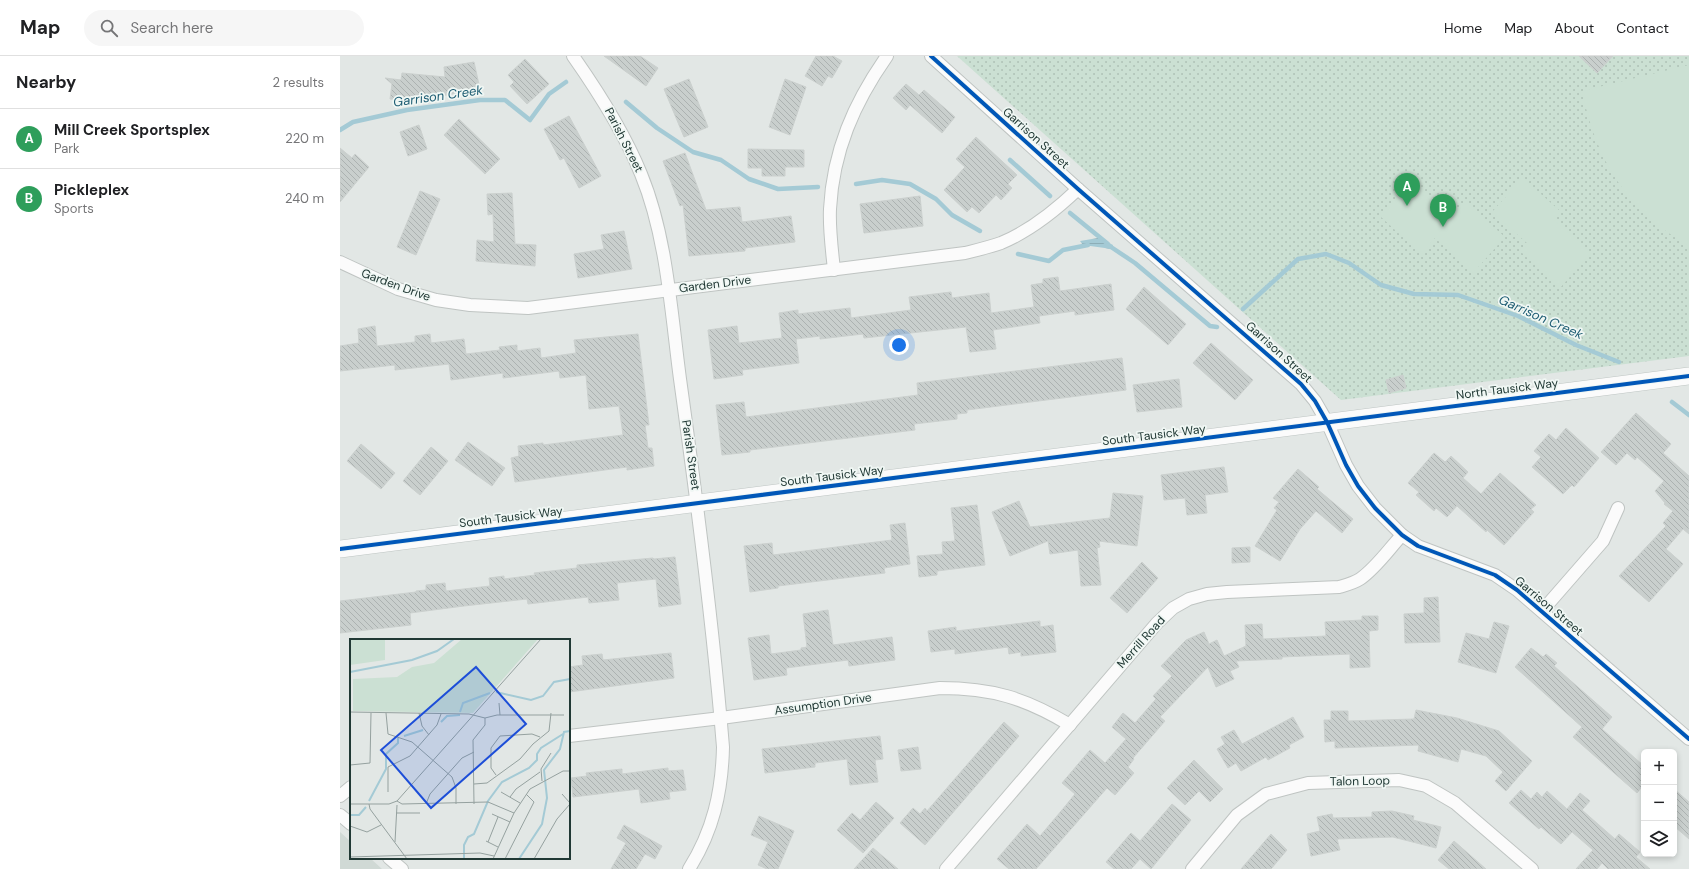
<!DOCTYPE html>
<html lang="en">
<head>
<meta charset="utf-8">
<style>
	:root { --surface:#fff; --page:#f6f6f6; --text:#202124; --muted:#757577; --line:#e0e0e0; --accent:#657673 }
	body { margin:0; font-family:"DM Sans",sans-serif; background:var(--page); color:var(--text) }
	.controls { position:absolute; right:12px; bottom:12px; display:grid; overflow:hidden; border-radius:6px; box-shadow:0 2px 6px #0003 }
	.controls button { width:36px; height:36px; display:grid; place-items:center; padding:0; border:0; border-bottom:1px solid var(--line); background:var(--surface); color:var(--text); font:20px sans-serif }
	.you { position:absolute; left:559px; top:289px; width:14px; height:14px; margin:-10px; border:3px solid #fff; border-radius:50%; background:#1a73e8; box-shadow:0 0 0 6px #1a73e833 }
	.badge { display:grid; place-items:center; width:26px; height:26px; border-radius:50%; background:var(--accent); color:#fff; font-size:13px; font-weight:700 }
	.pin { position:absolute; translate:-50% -33px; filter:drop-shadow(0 1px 2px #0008) }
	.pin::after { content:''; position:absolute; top:21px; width:14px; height:12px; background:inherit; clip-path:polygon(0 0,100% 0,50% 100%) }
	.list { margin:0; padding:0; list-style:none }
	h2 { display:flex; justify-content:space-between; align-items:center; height:52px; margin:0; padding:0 16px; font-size:17px }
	h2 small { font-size:13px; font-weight:400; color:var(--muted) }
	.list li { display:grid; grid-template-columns:26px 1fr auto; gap:12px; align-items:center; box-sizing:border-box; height:60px; padding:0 16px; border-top:1px solid var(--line) }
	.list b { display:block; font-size:15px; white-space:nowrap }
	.list p { margin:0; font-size:13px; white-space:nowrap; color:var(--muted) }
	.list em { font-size:13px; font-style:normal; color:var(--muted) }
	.icon { flex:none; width:22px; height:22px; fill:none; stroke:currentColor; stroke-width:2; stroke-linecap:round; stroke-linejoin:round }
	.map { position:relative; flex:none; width:1349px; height:813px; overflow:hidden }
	header { display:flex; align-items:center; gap:24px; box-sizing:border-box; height:56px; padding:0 20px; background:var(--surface); border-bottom:1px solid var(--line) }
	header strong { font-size:19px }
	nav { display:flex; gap:22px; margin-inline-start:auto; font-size:14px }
	.search { width:280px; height:36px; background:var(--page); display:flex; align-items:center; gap:10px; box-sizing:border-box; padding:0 14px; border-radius:22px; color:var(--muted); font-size:15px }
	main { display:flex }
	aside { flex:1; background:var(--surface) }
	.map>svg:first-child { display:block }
	.built { fill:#d0d9d5 }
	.grass { fill:url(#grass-dots) }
	.pitch { fill:#cbe0d3 }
	.water { fill:url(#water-rules) }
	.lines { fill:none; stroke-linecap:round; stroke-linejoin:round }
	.stream { stroke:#a4cad5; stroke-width:4.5 }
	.building { fill:url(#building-back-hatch); stroke:#cbd0ce }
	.minor-casing { stroke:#bfc4c2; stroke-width:14 }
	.secondary-casing { stroke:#bec5c3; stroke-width:18 }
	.minor { stroke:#fbfbfb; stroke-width:12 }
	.secondary { stroke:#fbfbfb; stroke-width:17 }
	.cycleway-casing { stroke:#f0f7f4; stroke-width:6 }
	.cycleway { stroke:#0057b8; stroke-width:4 }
	.labels { text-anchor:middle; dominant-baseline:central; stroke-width:3.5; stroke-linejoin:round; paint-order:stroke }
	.street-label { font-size:12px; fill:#213935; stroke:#f0f7f4 }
	.water-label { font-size:13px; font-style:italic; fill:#1e5d73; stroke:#f0f7f4 }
	.inset-river { fill:none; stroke:#a4cad5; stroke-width:2 }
	.inset-road { fill:none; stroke:#95a19f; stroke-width:1 }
	.view { fill:#1d4ed8; fill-opacity:0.15; stroke:#1d4ed8; stroke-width:2 }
	.inset-edge { fill:none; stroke:#213935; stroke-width:2 }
</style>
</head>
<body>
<header>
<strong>Map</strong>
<div class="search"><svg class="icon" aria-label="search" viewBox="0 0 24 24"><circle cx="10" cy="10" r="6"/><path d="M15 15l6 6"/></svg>Search here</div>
<nav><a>Home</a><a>Map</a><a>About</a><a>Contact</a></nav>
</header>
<main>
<aside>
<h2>Nearby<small>2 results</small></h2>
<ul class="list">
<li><span class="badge" style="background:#2e9e5b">A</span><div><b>Mill Creek Sportsplex</b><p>Park</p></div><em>220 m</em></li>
<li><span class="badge" style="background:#2e9e5b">B</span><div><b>Pickleplex</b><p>Sports</p></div><em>240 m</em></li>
</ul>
</aside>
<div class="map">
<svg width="1349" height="813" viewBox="0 0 1349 813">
	<defs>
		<pattern id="grass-dots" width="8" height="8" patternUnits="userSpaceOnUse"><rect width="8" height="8" fill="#cbe0d3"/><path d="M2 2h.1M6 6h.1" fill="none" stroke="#aec1b6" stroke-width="1.8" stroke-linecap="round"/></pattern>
		<pattern id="water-rules" width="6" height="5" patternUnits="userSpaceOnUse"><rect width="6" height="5" fill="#a4cad5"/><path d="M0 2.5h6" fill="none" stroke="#8daeb7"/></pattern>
		<pattern id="building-back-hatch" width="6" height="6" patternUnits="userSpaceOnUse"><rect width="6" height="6" fill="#c9cfcd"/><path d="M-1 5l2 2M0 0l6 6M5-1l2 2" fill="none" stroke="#acb2b1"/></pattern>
	</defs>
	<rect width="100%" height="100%" fill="#e2e7e5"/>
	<path class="built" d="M0 776 11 786V802H30L42 813H0Z"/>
	<path class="grass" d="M617 0H1349V300L1001 344Z"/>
	<g class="pitch">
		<path d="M1349 9V190C1287 155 1256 104 1242 35Z"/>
		<path d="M1183 122 1220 155 1213 163 1251 197 1220 232 1181 196 1188 188 1152 156Z"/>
		<path d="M1072 127 1110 161 1125 146 1165 181 1133 217 1095 182 1081 198 1041 161Z"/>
	</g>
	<path class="water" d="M758 182 773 189 772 193 743 189 740 185Z"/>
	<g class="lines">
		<g class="stream">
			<path d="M286 46 317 72 353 96 381 104 409 123 438 133 478 131"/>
			<path d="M0 74 13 66 67 54 140 44H165L190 64 209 38 226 26"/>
			<path d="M670 104 710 140"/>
			<path d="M516 128 542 124 570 128 596 143 612 159 640 175"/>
			<path d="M730 157 768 188"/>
			<path d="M767 190 771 191 795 207 870 270 877 271"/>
			<path d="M678 198 709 205 723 194 748 189"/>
			<path d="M903 253 958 203 986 198 1009 207 1041 229 1074 238 1118 239 1178 260 1236 289 1279 306"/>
			<path d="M1332 346 1349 359"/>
		</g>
	</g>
	<g class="building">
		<path d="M264 0H300L318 12 306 30Z"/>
		<path d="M476 0H493L502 5 492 22 488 20 482 30 465 20Z"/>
		<path d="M1239 0H1273L1257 17Z"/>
		<path d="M185 3 209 28 187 48 170 30 174 26 168 19Z"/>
		<path d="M134 6 140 33 90 42 89 47 50 43 52 28 45 22 61 24 62 17 105 21 104 11Z"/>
		<path d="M349 23 368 71 344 81 324 33Z"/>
		<path d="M445 23 466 31 450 79 429 71Z"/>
		<path d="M566 28 579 39 584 34 615 61 602 77 570 49 566 54 553 42Z"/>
		<path d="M229 60 261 120 239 132 224 102 220 104 204 73Z"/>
		<path d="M119 63 160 103 145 118 104 79Z"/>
		<path d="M79 69 87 93 68 100 60 76Z"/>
		<path d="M636 81 677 119 668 128 672 132 661 144 656 139 639 157 632 151 627 156 604 134 625 111 616 103Z"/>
		<path d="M0 92 12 102 15 98 29 111 0 146Z"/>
		<path d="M408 93 464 94V111H445V120H422V112H408Z"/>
		<path d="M345 97 366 154 400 151 402 166 451 160 455 186 405 192V195L349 200 343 149 340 150 323 105Z"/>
		<path d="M80 135 100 143 76 199 57 191Z"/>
		<path d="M172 137 175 188 196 189 195 210 136 205 137 184 154 186 153 158 148 159 147 138Z"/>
		<path d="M580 140 583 170 524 177 520 148Z"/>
		<path d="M284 175 292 213 238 222 234 198 264 193 261 179Z"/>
		<path d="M718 221 720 235 771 228 774 254 735 259V255L699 260 700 267 653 274 656 293 630 296 626 271 524 282 523 278 480 283V280L456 283 459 307 402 314 403 319 374 323 368 274 397 270 399 287 442 282 439 257 458 254V258L510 252 511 262 571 254 569 241 611 236 612 242 649 237 651 257 694 251 691 229 703 227V223Z"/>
		<path d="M804 231 846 268 828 289 786 253Z"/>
		<path d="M35 270 37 290 75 286V280L90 278 91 287 124 283 126 298 160 294 159 291 177 289V295L200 292 201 302 236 297 234 284 298 278 309 369H305L308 392H312L314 410 287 414V411L175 426 171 402 179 400 178 390 203 387V389L283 379 279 350 249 353 246 319 220 322 219 315 163 322V317L111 324 109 308 55 314V309L0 315V290L19 287 18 273Z"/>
		<path d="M871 287 913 324 895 344 853 307Z"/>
		<path d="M782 302 786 334 627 354V357L617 358V363L574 368 575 374 410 394V396L382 399 376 349 404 346 406 361 578 339 577 327Z"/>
		<path d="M1063 319 1066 332 1049 337 1046 324Z"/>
		<path d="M839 323 842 351 797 356 793 329Z"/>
		<path d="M1296 357 1331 388 1323 397 1349 420V478L1343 473 1326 493 1343 508 1309 546 1279 520 1326 470 1323 467 1333 455 1324 448 1325 447 1315 435 1324 425 1297 401 1295 404 1287 397 1276 409 1261 396Z"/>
		<path d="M1226 372 1259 402 1234 431 1232 429 1223 438 1192 411 1201 401 1194 395 1209 378 1216 384Z"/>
		<path d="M128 386 165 412 152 430 115 404Z"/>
		<path d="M21 388 55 417 41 433 7 405Z"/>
		<path d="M91 391 108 405 80 439 63 425Z"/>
		<path d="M1094 397 1105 406 1111 400 1128 416 1123 422 1141 438 1160 417 1196 449 1191 453 1194 456 1164 489 1147 474 1146 476 1117 450 1107 461 1096 452 1094 455 1076 439 1079 436 1068 427Z"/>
		<path d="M884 411 888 436 865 439 867 457 847 459 845 442 824 444 821 419Z"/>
		<path d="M958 413 979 431 977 433 1013 463 1002 477 976 455 960 473 940 505 915 490 937 454 934 452 939 446 933 442Z"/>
		<path d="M773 437 803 440 797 490 759 485 760 491 757 492 761 529 741 530 738 494 710 498 708 485 670 500 652 456 679 445 690 471 770 462Z"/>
		<path d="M637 449 645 509 597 515V519L579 521 577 500 603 498 602 486 615 485 611 452Z"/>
		<path d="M565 467 570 508 544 512 545 517 438 530V532L410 536 404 490 432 487 433 499 552 484 550 469Z"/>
		<path d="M910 491V506L892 507V492Z"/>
		<path d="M335 501 341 548 319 551 316 523 277 527 279 544 249 547 248 541 188 548 187 543 124 550 70 557 71 569 0 577V545L76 536V535L86 534V529L105 527 106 535 150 530 149 522 164 520V523L195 519 194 517 237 512V509L313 502 314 503Z"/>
		<path d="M802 506 818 522 787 557 770 542Z"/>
		<path d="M1098 541 1100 586 1065 587 1064 558 1084 557V542Z"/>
		<path d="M488 554 493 589 552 581 555 604 509 610 508 604 446 612 447 619 414 624 408 582 429 579 431 598 461 594V592L467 591 463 558Z"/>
		<path d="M1022 560H1038V574L1029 575 1030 611 1010 612V598L942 601V603L896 605 899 611 890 615 894 623 876 631 868 611 820 661 825 665 793 702 794 703 788 711 794 717 775 739 767 732 696 813H669L657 803 687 768 700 780 722 754 735 738 722 727 750 694 765 707 786 683 772 671 783 657 795 667 816 643 813 640 832 620 821 610 846 584 864 576 869 588 877 584 884 600 906 590 905 569 922 568 923 583 986 580 985 566 1022 564Z"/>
		<path d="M700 565V571L713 569 716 596 681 600V596L669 598 668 591 615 598V593L591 596 588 575 616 571V575Z"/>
		<path d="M1154 566 1169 570 1156 617 1118 606 1126 577 1149 583Z"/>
		<path d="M1191 592 1203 601 1206 598 1217 607 1214 610 1272 661 1262 673 1304 710V728L1297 737 1233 681 1242 671 1175 611Z"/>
		<path d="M331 597 334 622 229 636V611L243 609 242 600 262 598 263 604Z"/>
		<path d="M1076 654 1117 662 1159 675 1192 705 1166 735 1155 725 1163 716 1146 700 1121 693 1118 706 1078 695 1079 689 995 692V685L985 686 984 664H991V655H1008V665L1074 663Z"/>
		<path d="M953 661 964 681 949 689 950 692 928 704 926 701 901 715 896 707 888 712 877 693 885 688 881 681 894 674 902 688Z"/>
		<path d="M664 666 679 680 585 789 560 767 573 752 580 758 585 752 587 755Z"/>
		<path d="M540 680 543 703 535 704 538 726 510 729 507 703 475 707V711L425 717 422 693Z"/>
		<path d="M578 691 581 713 561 715 558 694Z"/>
		<path d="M854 704 883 733 870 746 859 735 845 749 827 732Z"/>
		<path d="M328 712V715L343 714 346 734 329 736 330 743 301 747 299 733 233 741 231 722 247 720 246 717 282 713V718Z"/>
		<path d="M1334 733 1349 746V783L1334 770Z"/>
		<path d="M1181 734 1191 743 1197 736 1202 741 1207 735 1227 753 1240 737 1250 745 1242 754 1275 783 1279 778 1300 796 1296 801 1310 813H1268L1262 807 1257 813H1236L1253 794 1232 776 1221 788 1201 771 1199 773 1169 747Z"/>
		<path d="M536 746 554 762 523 797 497 774 512 757 520 764Z"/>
		<path d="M832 748 851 764 811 813 800 803 791 813H774L766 806 791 777 800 785Z"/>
		<path d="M1052 755 1074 760 1073 764 1101 771 1096 792 1053 781 997 783 1000 794 971 800 967 778 980 775 977 761 992 758 993 762 1032 761V756Z"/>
		<path d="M419 760 454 775 438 813H427L418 809 428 786 411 779Z"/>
		<path d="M284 769 322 790 315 803 305 798 296 813H271L286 787 277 782Z"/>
		<path d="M931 778 947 794 931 813H901Z"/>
		<path d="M1114 785 1146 813H1109L1098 804Z"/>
		<path d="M533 792 558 813H514Z"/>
	</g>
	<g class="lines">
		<g class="minor-casing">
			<g id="minor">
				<path d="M233 0C259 37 284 76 301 118 327 181 331 256 340 323 357 445 373 568 383 691 382 736 373 775 349 813"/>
				<path d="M591 0 738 133 961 328 975 345 987 366 1006 409 1018 430 1035 452 1062 479 1078 490 1155 519 1177 534 1349 683"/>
				<path d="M0 206 58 233 96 244 130 249 188 252 625 197C637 194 650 191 661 187 690 175 716 154 738 133"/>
				<path d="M494 214C492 194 489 173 490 153 493 95 514 47 547 0"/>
				<path d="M1202 555 1263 485 1278 452"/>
				<path d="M229 680 381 662 600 632C652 632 685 642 730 669"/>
				<path d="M0 740 11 731"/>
				<path d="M0 759 11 768"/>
				<path d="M49 802 62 813"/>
				<path d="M606 813 817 567 833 552 849 543 867 538 887 536 999 531C1006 529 1014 527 1020 523 1036 512 1049 493 1062 479"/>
				<path d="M852 813 897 759 926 738 968 727 1059 724 1086 730 1115 747 1192 813"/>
			</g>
		</g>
		<g class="secondary-casing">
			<path id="secondary" d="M0 493 1349 320"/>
		</g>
		<use href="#minor" class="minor"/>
		<use href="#secondary" class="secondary"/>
		<g class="cycleway-casing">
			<g id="cycleway">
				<path d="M591 0 738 133 961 328 975 345 987 366 1006 409 1018 430 1035 452 1062 479 1078 490 1155 519 1177 534 1349 683"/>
				<path d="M0 493 1349 320"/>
			</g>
		</g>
		<use href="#cycleway" class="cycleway"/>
	</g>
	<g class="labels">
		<g class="street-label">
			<text transform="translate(696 82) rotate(42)">Garrison Street</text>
			<text transform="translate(284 84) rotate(63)">Parish Street</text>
			<text transform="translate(375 228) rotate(-7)">Garden Drive</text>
			<text transform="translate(56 229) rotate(20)">Garden Drive</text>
			<text transform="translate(939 296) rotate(42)">Garrison Street</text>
			<text transform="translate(1167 333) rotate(-7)">North Tausick Way</text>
			<text transform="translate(814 379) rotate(-7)">South Tausick Way</text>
			<text transform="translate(351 399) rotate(82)">Parish Street</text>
			<text transform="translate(492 420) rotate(-7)">South Tausick Way</text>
			<text transform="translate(171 461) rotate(-7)">South Tausick Way</text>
			<text transform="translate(1209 550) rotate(40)">Garrison Street</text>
			<text transform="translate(801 586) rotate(-48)">Merrill Road</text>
			<text transform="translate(483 648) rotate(-8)">Assumption Drive</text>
			<text transform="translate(1020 725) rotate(-1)">Talon Loop</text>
		</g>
		<g class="water-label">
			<text transform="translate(98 40) rotate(-8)">Garrison Creek</text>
			<text transform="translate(1201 261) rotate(24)">Garrison Creek</text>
		</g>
	</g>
	<g transform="translate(10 583)">
		<rect width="220" height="220" fill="#e2e7e5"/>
		<path d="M0 0H35V21L0 26ZM112 0H188L123 74 3 72V40L47 38 62 28 84 24Z" fill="#cbe0d3"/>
		<path d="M116 0H119L130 15 112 27 109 13ZM124 0H150L135 14ZM132 20H135L150 34 137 42 121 37ZM99 21 110 34 90 51 79 38ZM67 39 74 59 60 63 54 43Z" fill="#cbe0d3"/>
		<path class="inset-river" d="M0 33 62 21 87 12 104 0M146 53 181 61 193 57 204 43 220 40M110 73 113 64 140 54M91 83 97 77 110 76M54 97 73 91M19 162 36 130V115L48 104V99M0 176H9L16 168M114 220V206L118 198 124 195 138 162 152 143 179 129 187 121V115L191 109 213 95M169 220 192 185 197 159 194 131 210 110 214 93 220 92"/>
		<path class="inset-road" d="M149 64 150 76M0 73 119 75 135 79 147 76H214M36 74 38 95 62 103 102 138 106 149V165M69 74 72 87 79 96M0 126 20 124 21 74M146 136 141 129V109L150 97 182 95 190 98M192 142 191 130 201 114M124 145 137 144 170 120 183 105 199 92 201 74M38 153V128L60 117 87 86 91 75M151 153 170 164M212 155 220 164M160 158 166 150 190 133M47 162 52 165 138 163 164 174M0 165H39L47 162 191 0M19 165 20 170 57 220M76 165 80 155 112 119 124 113M124 165 123 101 135 86V79M46 174H70M142 175 160 183M0 187 17 193 31 186M136 202 148 208M45 203 47 166M138 203 148 178M0 218 130 214 144 217M143 220 164 174 180 150 213 132H220M155 220 184 163 176 155M184 220 207 180 220 165"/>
		<path class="view" d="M126 28 176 85 81 169 31 111Z"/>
		<rect width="220" height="220" class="inset-edge"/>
	</g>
</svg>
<div class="controls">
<button>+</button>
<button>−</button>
<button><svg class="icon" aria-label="layers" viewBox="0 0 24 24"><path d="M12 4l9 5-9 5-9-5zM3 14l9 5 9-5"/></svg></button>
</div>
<div class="you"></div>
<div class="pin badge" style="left:1067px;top:150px;background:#2e9e5b">A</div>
<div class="pin badge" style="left:1103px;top:171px;background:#2e9e5b">B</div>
</div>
</main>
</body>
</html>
